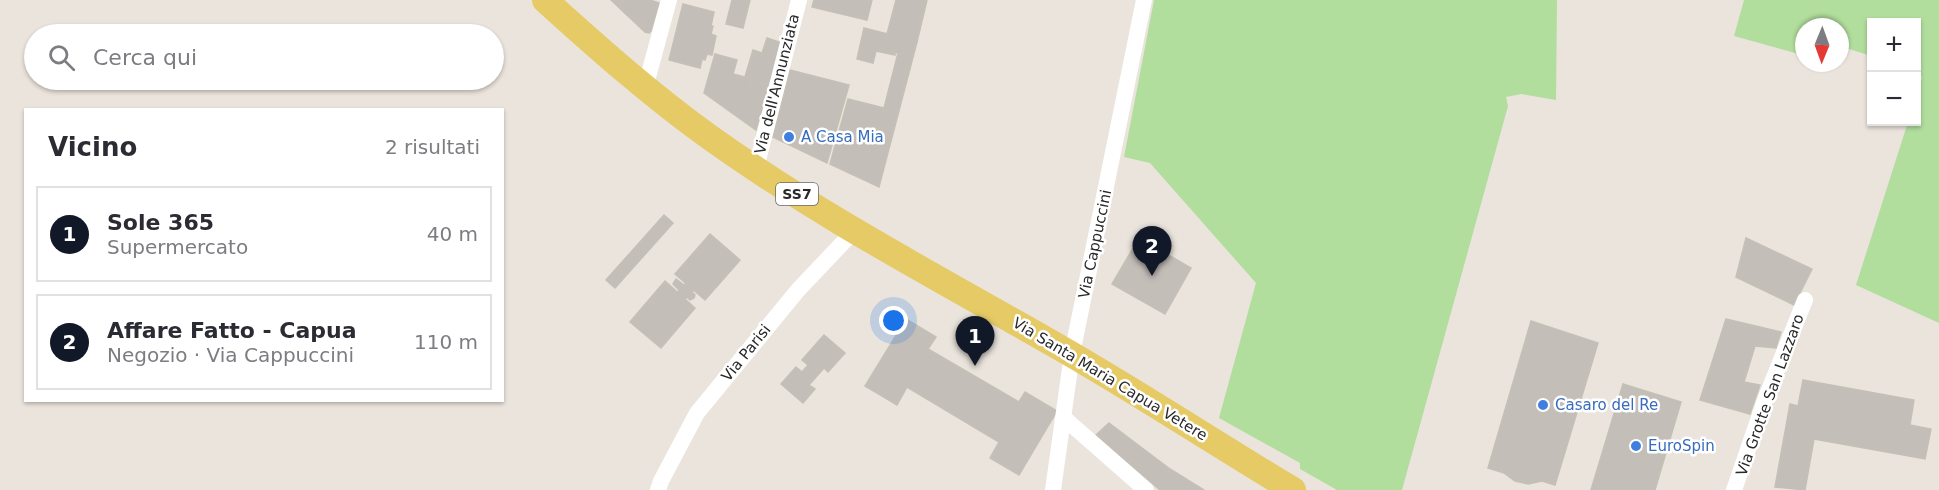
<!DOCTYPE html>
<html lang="it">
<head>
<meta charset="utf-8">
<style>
	:root { --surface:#fff; --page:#f2f2f3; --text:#2b2b33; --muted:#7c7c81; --line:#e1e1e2; --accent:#111827 }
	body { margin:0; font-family:"DejaVu Sans",sans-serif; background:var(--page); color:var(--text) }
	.controls { position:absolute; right:18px; top:18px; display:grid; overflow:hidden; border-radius:0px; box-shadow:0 2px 4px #0004 }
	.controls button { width:54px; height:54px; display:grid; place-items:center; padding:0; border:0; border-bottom:2px solid var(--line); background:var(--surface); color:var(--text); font:30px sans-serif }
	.compass { position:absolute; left:1795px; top:18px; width:54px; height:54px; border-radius:50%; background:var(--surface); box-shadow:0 2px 4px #0004; rotate:181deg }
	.you { position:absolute; left:894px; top:321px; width:21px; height:21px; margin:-15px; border:4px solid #fff; border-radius:50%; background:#1a73e8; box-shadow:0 0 0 9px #1a73e833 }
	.badge { display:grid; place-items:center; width:39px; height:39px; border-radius:50%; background:var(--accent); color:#fff; font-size:20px; font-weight:700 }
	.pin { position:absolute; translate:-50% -50px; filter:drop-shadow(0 2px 3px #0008) }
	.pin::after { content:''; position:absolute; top:32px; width:21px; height:18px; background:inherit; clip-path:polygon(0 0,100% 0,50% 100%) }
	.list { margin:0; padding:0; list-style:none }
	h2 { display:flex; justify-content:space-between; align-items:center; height:78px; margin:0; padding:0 24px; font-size:26px }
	h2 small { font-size:20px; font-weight:400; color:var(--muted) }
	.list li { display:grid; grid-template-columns:39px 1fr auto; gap:18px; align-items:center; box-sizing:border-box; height:96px; margin:0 12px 12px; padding:0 12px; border:2px solid var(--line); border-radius:0px }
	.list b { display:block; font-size:22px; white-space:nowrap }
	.list p { margin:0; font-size:20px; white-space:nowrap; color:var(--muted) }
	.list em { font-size:20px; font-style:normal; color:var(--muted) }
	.icon { flex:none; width:33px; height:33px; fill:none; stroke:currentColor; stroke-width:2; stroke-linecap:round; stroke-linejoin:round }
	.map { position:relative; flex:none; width:1939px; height:490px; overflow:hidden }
	.search { position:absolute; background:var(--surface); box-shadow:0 2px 4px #0004; left:24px; top:24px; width:480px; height:66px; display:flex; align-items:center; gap:15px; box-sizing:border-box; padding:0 21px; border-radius:33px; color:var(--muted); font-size:22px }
	.panel { position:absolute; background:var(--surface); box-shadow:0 2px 4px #0004; left:24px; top:108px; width:480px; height:294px; border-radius:0px }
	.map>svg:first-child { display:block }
	.green { fill:#b1dd9d }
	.building { fill:#c3beb8; stroke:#c5c0b6; stroke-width:1.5 }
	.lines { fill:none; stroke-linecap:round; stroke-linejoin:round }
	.street { stroke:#fff; stroke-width:16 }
	.primary { stroke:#e5ca66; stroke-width:26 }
	.shop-dot { fill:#3f7fe0; stroke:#fff; stroke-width:2 }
	.labels { text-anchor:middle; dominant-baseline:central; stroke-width:5; stroke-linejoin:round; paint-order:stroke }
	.shield { fill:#fff; stroke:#696969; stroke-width:1.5 }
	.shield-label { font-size:14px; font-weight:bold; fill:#292929 }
	.street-label { font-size:15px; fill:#292929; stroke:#fff }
	.shop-label { font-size:15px; fill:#366cbe; stroke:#fff; text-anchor:start }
</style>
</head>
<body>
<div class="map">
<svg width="1939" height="490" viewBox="0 0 1939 490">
	<rect width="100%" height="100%" fill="#eae4dc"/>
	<g class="green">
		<path d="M1154 0H1557L1556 100 1521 94 1506 97 1508 106 1402 490H1337L1300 469V463L1219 418 1256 283 1150 163 1124 157Z"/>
		<path d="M1744 0H1939V323L1856 285 1908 122H1916L1917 95 1922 77 1917 74 1916 22H1872L1871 56 1840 46V27H1804V47L1799 54 1734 36Z"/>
	</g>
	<g class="building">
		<path d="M611 0H650L659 3 651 31 649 33 645 32Z"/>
		<path d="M732 0H750L743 28 726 24Z"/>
		<path d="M814 0H872L867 20 812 7Z"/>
		<path d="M896 0H927L917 42 887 34Z"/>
		<path d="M683 4 714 12 711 26H713L711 34 716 36 712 55 707 54 705 60 702 59 700 68 669 60Z"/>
		<path d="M864 28 896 36 892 52 895 53V55L876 51 873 63 857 59Z"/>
		<path d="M896 36 906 39 902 54 892 52Z"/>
		<path d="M767 38 782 43 769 86 752 80 748 94 765 99 756 130 704 93 715 54 737 60 733 74 745 77 753 50 762 53Z"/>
		<path d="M906 39 917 42 879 187 830 164 848 99 884 108 898 53 902 54Z"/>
		<path d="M790 70 849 85 827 163 773 137Z"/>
		<path d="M752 80 769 86 765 99 748 94Z"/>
		<path d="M664 215 673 223 615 288 606 280Z"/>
		<path d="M710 234 740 260 705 300 675 274Z"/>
		<path d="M1139 238 1191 268 1165 314 1112 284Z"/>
		<path d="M1746 238 1812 269 1794 305 1736 277Z"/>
		<path d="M676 279 684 285 686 283 694 290 692 292 695 295 694 298 690 300 687 297 685 299 678 292 679 290 673 284Z"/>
		<path d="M665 281 695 308 661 348 630 322Z"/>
		<path d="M906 319 936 337 928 349 1019 402 1025 392 1057 411 1019 475 990 458 999 442 907 387 897 405 865 386Z"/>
		<path d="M1726 319 1781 332 1776 348 1755 346 1744 382 1760 385 1750 414 1700 400Z"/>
		<path d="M1531 321 1598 343 1555 485 1542 481 1528 484 1515 481 1504 473 1488 468Z"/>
		<path d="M824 335 845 353 828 372 824 368 809 385 815 389 803 403 781 384 796 367 802 372 808 365 802 360Z"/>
		<path d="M1803 380 1914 400 1910 425 1931 429 1925 459 1814 439 1805 490 1775 487 1790 404 1798 406Z"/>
		<path d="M1623 384 1681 402 1655 490H1591Z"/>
		<path d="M1109 423 1170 469 1204 490H1160L1096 435Z"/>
	</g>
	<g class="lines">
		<g class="street">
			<path d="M645 88 669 0"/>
			<path d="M756 168 799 0"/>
			<path d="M1064 418 1146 490"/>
			<path d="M658 490 661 481 697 413 798 290 855 230"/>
			<path d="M1053 490 1072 354 1144 0"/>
			<path d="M1734 490 1765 400 1805 300"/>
		</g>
		<path class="primary" d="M545 0C598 48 651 95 708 136 822 218 948 283 1069 353 1145 397 1218 445 1293 490"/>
	</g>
	<g class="shop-dot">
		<circle cx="789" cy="137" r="6"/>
		<circle cx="1543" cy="405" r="6"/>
		<circle cx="1636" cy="446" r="6"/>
	</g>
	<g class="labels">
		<rect class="shield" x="776" y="183" width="42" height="22" rx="4.5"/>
		<g class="shield-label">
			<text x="797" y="194">SS7</text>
		</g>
		<g class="street-label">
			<text transform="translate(777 84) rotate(-76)">Via dell'Annunziata</text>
			<text transform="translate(1095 244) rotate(-78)">Via Cappuccini</text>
			<text transform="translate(746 353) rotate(-51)">Via Parisi</text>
			<text transform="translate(1110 379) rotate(31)">Via Santa Maria Capua Vetere</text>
			<text transform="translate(1770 395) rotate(-70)">Via Grotte San Lazzaro</text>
		</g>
		<g class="shop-label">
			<text x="801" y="137">A Casa Mia</text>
			<text x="1555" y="405">Casaro del Re</text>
			<text x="1648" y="446">EuroSpin</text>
		</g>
	</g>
</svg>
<div class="controls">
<button>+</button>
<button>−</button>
</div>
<svg class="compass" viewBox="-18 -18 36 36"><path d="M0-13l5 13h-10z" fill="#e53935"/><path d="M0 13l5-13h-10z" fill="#7c7c81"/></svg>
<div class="you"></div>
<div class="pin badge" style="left:975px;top:366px">1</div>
<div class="pin badge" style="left:1152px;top:276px">2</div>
<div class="search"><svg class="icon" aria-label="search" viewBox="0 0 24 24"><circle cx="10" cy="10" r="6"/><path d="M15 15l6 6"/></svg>Cerca qui</div>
<section class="panel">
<h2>Vicino<small>2 risultati</small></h2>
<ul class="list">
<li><span class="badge">1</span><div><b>Sole 365</b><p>Supermercato</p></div><em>40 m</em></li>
<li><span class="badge">2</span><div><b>Affare Fatto - Capua</b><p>Negozio · Via Cappuccini</p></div><em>110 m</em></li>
</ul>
</section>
</div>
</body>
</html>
